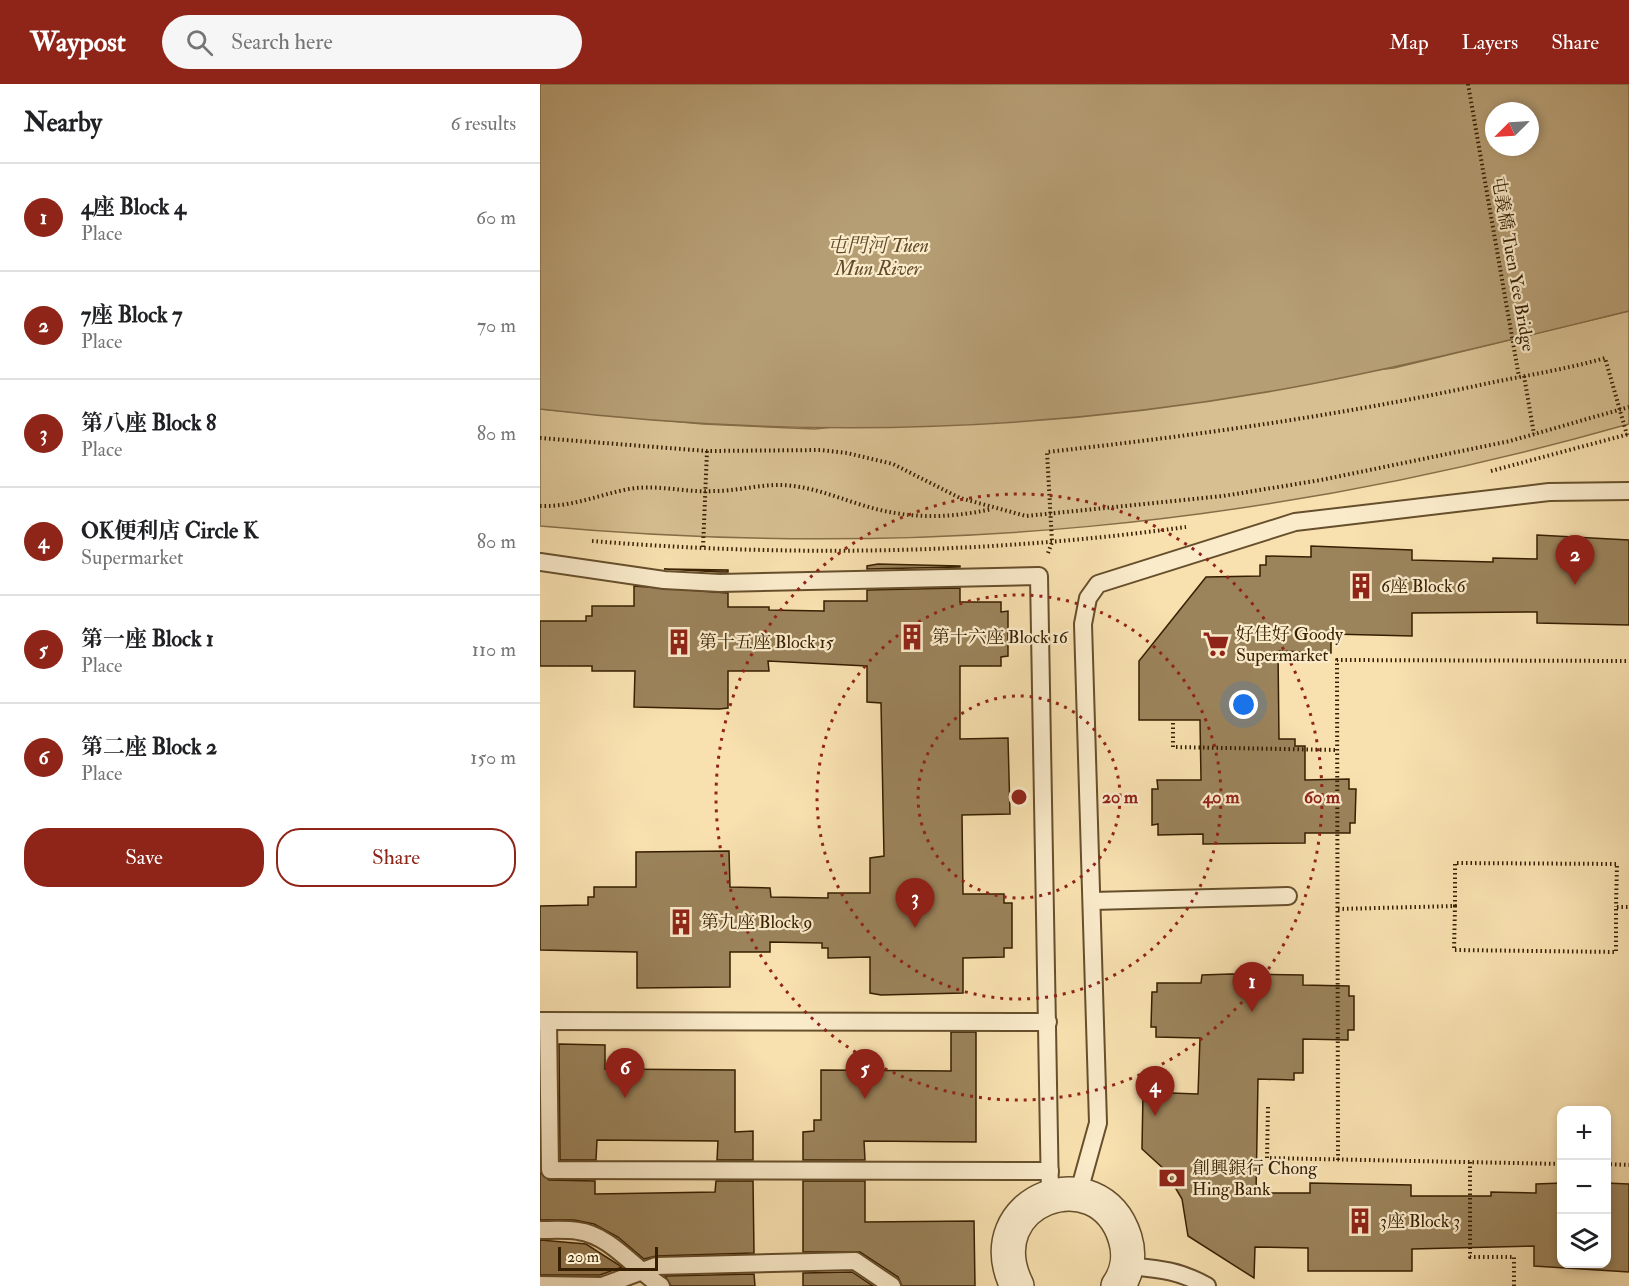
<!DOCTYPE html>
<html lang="en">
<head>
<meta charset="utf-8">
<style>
	:root { --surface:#fff; --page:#f6f6f6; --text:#202124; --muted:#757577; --line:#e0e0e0; --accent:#8f2418 }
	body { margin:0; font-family:"IM FELL Double Pica","Noto Serif TC",serif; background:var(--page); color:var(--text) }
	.controls { position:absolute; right:18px; bottom:18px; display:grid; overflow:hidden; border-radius:12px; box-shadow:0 3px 9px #0003 }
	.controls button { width:54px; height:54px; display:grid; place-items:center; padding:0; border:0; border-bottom:2px solid var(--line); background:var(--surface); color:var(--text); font:30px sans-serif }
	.compass { position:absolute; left:945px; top:18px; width:54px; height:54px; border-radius:50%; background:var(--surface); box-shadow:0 3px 9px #0003; rotate:246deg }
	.scale { position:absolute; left:18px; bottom:15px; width:100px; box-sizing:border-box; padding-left:6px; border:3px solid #361f00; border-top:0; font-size:16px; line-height:21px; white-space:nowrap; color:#361f00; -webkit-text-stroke:4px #faebcb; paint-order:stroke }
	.you { position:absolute; left:704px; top:621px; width:21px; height:21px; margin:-15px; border:4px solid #fff; border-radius:50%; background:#1a73e8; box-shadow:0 0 0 9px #1a73e833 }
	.badge { display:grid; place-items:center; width:39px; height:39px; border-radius:50%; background:var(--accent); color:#fff; font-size:20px; font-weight:700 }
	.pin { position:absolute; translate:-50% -50px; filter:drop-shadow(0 2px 3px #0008) }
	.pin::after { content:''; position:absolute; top:32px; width:21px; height:18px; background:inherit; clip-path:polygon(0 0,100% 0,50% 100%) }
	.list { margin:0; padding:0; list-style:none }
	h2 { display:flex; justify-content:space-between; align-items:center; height:78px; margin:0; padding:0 24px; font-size:26px }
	h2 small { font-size:20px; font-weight:400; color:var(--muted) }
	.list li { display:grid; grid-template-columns:39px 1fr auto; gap:18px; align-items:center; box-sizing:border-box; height:108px; padding:0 24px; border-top:2px solid var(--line) }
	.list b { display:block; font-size:22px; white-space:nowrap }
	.list p { margin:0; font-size:20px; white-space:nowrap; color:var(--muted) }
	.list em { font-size:20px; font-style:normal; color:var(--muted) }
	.actions { display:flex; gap:12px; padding:18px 24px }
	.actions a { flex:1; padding:14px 0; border:2px solid var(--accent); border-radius:24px; text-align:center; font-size:21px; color:var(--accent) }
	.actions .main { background:var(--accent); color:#fff }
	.icon { flex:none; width:33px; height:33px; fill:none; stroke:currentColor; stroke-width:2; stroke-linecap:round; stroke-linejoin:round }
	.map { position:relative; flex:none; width:1089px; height:1202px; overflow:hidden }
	header { display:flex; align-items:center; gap:36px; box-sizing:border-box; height:84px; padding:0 30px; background:var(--accent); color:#fff }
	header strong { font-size:28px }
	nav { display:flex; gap:33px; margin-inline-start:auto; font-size:21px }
	.search { width:420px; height:54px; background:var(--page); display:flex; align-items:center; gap:15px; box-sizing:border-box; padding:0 21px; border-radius:33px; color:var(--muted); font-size:22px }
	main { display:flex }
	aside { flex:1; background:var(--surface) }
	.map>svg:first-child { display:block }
	.green { fill:#d7bf91; stroke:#866f48; stroke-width:1.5 }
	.water { fill:#b69e74; stroke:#836b46; stroke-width:1.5; fill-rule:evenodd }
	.building { fill:#9b835b; stroke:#361f00; stroke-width:1.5 }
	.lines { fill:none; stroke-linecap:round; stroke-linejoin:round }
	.lane-casing { stroke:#664f2c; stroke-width:20 }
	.street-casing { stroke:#664f2c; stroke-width:36 }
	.path { stroke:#361f00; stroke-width:4; stroke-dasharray:1.5 3; stroke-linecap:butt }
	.lane { stroke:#faebcb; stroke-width:16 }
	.street { stroke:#faebcb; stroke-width:33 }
	.ring { fill:none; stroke:#8f2418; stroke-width:3; stroke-dasharray:3 6 }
	.labels { text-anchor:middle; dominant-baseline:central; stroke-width:4.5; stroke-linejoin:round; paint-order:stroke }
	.street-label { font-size:18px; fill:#361f00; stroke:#faebcb }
	.poi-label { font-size:18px; fill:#361f00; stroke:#faebcb; text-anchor:start }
	.water-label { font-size:20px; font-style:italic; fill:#634b29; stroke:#faebcb }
	.centre { fill:#8f2418; stroke:#faebcb; stroke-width:3 }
	.ring-label { font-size:18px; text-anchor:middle; font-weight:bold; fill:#8f2418; stroke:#faebcb; stroke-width:4.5; stroke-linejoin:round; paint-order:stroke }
</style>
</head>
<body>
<header>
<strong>Waypost</strong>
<div class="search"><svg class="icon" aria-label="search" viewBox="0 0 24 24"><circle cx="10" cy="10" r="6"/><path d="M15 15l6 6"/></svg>Search here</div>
<nav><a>Map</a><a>Layers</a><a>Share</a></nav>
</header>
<main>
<aside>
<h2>Nearby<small>6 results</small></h2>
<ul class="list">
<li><span class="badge">1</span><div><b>4座 Block 4</b><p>Place</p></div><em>60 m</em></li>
<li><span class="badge">2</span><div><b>7座 Block 7</b><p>Place</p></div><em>70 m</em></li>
<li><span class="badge">3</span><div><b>第八座 Block 8</b><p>Place</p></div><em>80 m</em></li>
<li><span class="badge">4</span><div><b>OK便利店 Circle K</b><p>Supermarket</p></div><em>80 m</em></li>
<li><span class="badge">5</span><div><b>第一座 Block 1</b><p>Place</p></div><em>110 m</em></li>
<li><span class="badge">6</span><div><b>第二座 Block 2</b><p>Place</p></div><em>150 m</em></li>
</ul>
<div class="actions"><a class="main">Save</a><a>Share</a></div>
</aside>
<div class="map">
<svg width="1089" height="1202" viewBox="0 0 1089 1202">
	<rect width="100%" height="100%" fill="#f8e0af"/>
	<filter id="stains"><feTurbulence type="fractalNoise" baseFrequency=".00333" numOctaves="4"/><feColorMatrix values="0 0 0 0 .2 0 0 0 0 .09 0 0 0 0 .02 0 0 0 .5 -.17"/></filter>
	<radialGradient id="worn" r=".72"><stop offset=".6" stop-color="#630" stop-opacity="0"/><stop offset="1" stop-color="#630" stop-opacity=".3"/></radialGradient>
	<path class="green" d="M1089 227V340C727 443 375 476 0 442V325L163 340 275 345 854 284Z"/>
	<path class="water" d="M0 0H1089V227C978 254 867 282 755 303 506 349 251 355 0 325ZM954 27H990V63H954Z"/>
	<g class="building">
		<path d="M997 451 1089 456V541L997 539V528L872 529V552L791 550V569L738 567 739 655H755V662H765V696L809 695V705H816L815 739H810V749H765V759L663 760V750L618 751V740L612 741V705H618L617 696H661L660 636H599V577L666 493 720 492V481H726V472L771 473V462L872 466V476L953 478V474L997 475Z"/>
		<path d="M338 480 420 482V483L327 485V482Z"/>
		<path d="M124 485 188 486V488H180Z"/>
		<path d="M94 502 188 509V523H229V526L284 527V517H327V506L420 504V518H461V528L468 527V572L461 573V582H420V655L468 654 470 730 422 731 423 810H464V819H472V864H464V873L423 874V909L341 911 330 909V873L288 874V864H282V859L230 858V868H190V903L97 904V868L0 866V822L48 821V813H54V803H96V768L189 767 190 803 230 804 231 813 288 814V809H330V774L344 772 341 619 327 618V582L228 577 229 587H188V624L179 625 94 623 95 587H52V582H0V537H46V532H52V522H94Z"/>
		<path d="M690 890 763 891V901L809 902V912H814V946H808V956L763 955V989H754V996L718 995 716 1109H770V1099L871 1101V1112H951V1108L996 1109V1100L1022 1099V1179H1066V1099L1089 1100V1188L994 1182V1162L872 1165V1187H768V1164L715 1163 714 1194 648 1152 642 1115 625 1086 602 1065 603 1008 658 1010 660 954 616 953V943H611L612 908H617V899H661L662 891Z"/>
		<path d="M411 948H436V1058L324 1057 325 1076H263V1048L274 1047V1036H281V986L411 987Z"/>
		<path d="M19 960 65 961V985L195 986V1048L213 1047V1076H177L178 1057 57 1056 56 1076H20Z"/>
		<path d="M0 1088 9 1096 55 1097V1110L175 1108 176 1097H213L214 1169 116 1172 104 1175 78 1153 54 1140 34 1136H0Z"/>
		<path d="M263 1097H325V1138L434 1137 435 1202H362L358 1193 320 1168H263Z"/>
		<path d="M0 1156 46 1160 82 1183 60 1191H0Z"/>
		<path d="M312 1188 333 1202H263V1189Z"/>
		<path d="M214 1190 215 1202H131L125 1192Z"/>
	</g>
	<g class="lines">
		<g class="lane-casing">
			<g id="lane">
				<path d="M0 478 124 496 180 499 499 492 510 1112"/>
				<path d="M552 817 748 812"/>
				<path d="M0 937 508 938"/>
				<path d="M8 937 10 1086 510 1087"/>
				<path d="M538 1111 558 1039 543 540 548 514 558 500 755 438 1009 408 1089 407"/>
				<path d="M0 1146C12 1146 26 1145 38 1147 70 1151 95 1185 121 1202"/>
				<path d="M587 1182C620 1185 638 1186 667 1202"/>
				<path d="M0 1201 62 1202 116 1182 315 1177 352 1202"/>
			</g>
		</g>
		<g class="street-casing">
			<path id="street" d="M477 1202C435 1116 559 1071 585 1154 590 1170 588 1188 578 1202"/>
		</g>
		<g class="path">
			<path d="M928 0 979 293"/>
			<path d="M984 292 994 350"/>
			<path d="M0 354 167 367 281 366 307 369 353 380 420 414 486 432 683 412 781 396 970 357 1089 323"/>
			<path d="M951 387 1089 350"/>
			<path d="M0 422C32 423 58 411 89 405 118 400 146 409 175 407 194 407 214 402 234 401 266 400 292 412 322 421 366 435 407 435 452 425"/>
			<path d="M52 457C248 473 450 470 646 443"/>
			<path d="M163 463 167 367"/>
			<path d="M508 469 512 458 507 368C652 352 797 332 940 301 981 292 1024 286 1065 274L1087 351"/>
			<path d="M633 639V663L797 666"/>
			<path d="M915 822V779L1077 780 1076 823"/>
			<path d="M798 825 915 822 914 866 1076 868V823H1089"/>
			<path d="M728 1023 727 1074 1022 1080"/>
			<path d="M798 1076 797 576 1089 577"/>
			<path d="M930 1078V1173H974V1202"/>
			<path d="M1066 1080 1089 1081"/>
		</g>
		<use href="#lane" class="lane"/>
		<use href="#street" class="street"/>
	</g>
	<g class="ring">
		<circle cx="479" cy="713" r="101"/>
		<circle cx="479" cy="713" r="202"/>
		<circle cx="479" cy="713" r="303"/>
	</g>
	<defs>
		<g id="building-bare" transform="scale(2.07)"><path d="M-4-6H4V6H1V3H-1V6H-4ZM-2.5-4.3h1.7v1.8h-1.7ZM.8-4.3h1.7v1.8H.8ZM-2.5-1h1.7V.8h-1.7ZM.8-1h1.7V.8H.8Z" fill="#8f2418" stroke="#faebcb" stroke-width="2.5" paint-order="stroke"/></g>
		<g id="supermarket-bare" transform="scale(2.07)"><path d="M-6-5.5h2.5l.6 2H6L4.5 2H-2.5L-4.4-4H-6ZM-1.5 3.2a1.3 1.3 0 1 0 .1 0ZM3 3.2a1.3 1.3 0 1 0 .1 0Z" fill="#8f2418" stroke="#faebcb" stroke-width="2.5" paint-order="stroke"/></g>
		<g id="bank-bare" transform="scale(2.07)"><path d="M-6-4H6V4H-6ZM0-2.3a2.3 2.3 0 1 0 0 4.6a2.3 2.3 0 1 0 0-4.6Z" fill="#8f2418" stroke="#faebcb" stroke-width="2.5" paint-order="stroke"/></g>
	</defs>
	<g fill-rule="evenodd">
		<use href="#building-bare" x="821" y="502"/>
		<use href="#building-bare" x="372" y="553"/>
		<use href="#building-bare" x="139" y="558"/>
		<use href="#supermarket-bare" x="676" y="560"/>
		<use href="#building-bare" x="141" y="838"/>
		<use href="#bank-bare" x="632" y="1094"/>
		<use href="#building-bare" x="820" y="1137"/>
	</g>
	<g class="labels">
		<g class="street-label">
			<text transform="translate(973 180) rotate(80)">屯義橋 Tuen Yee Bridge</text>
		</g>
		<g class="poi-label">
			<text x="841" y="502">6座 Block 6</text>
			<text x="696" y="550">好佳好 Goody<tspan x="696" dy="21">Supermarket</tspan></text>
			<text x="392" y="553">第十六座 Block 16</text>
			<text x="159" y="558">第十五座 Block 15</text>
			<text x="161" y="838">第九座 Block 9</text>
			<text x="652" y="1084">創興銀行 Chong<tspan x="652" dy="21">Hing Bank</tspan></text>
			<text x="840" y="1137">3座 Block 3</text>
		</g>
		<g class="water-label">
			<text x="338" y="161">屯門河 Tuen<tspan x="338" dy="23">Mun River</tspan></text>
		</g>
	</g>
	<circle cx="479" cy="713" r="9" class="centre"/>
	<g class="ring-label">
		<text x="580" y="719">20 m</text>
		<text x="681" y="719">40 m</text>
		<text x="782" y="719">60 m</text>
	</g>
	<rect width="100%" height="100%" filter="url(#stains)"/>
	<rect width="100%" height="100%" fill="url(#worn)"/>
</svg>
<div class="controls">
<button>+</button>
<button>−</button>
<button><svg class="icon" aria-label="layers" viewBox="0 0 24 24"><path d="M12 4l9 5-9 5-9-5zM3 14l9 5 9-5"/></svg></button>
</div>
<svg class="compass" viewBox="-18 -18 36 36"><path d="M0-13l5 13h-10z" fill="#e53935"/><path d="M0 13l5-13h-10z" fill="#757577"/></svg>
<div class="scale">20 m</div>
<div class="you"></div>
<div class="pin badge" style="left:712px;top:928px">1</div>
<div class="pin badge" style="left:1035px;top:501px">2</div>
<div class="pin badge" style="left:375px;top:844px">3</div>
<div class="pin badge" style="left:615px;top:1032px">4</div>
<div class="pin badge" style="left:325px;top:1015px">5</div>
<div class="pin badge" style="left:85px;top:1014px">6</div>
</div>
</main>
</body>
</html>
